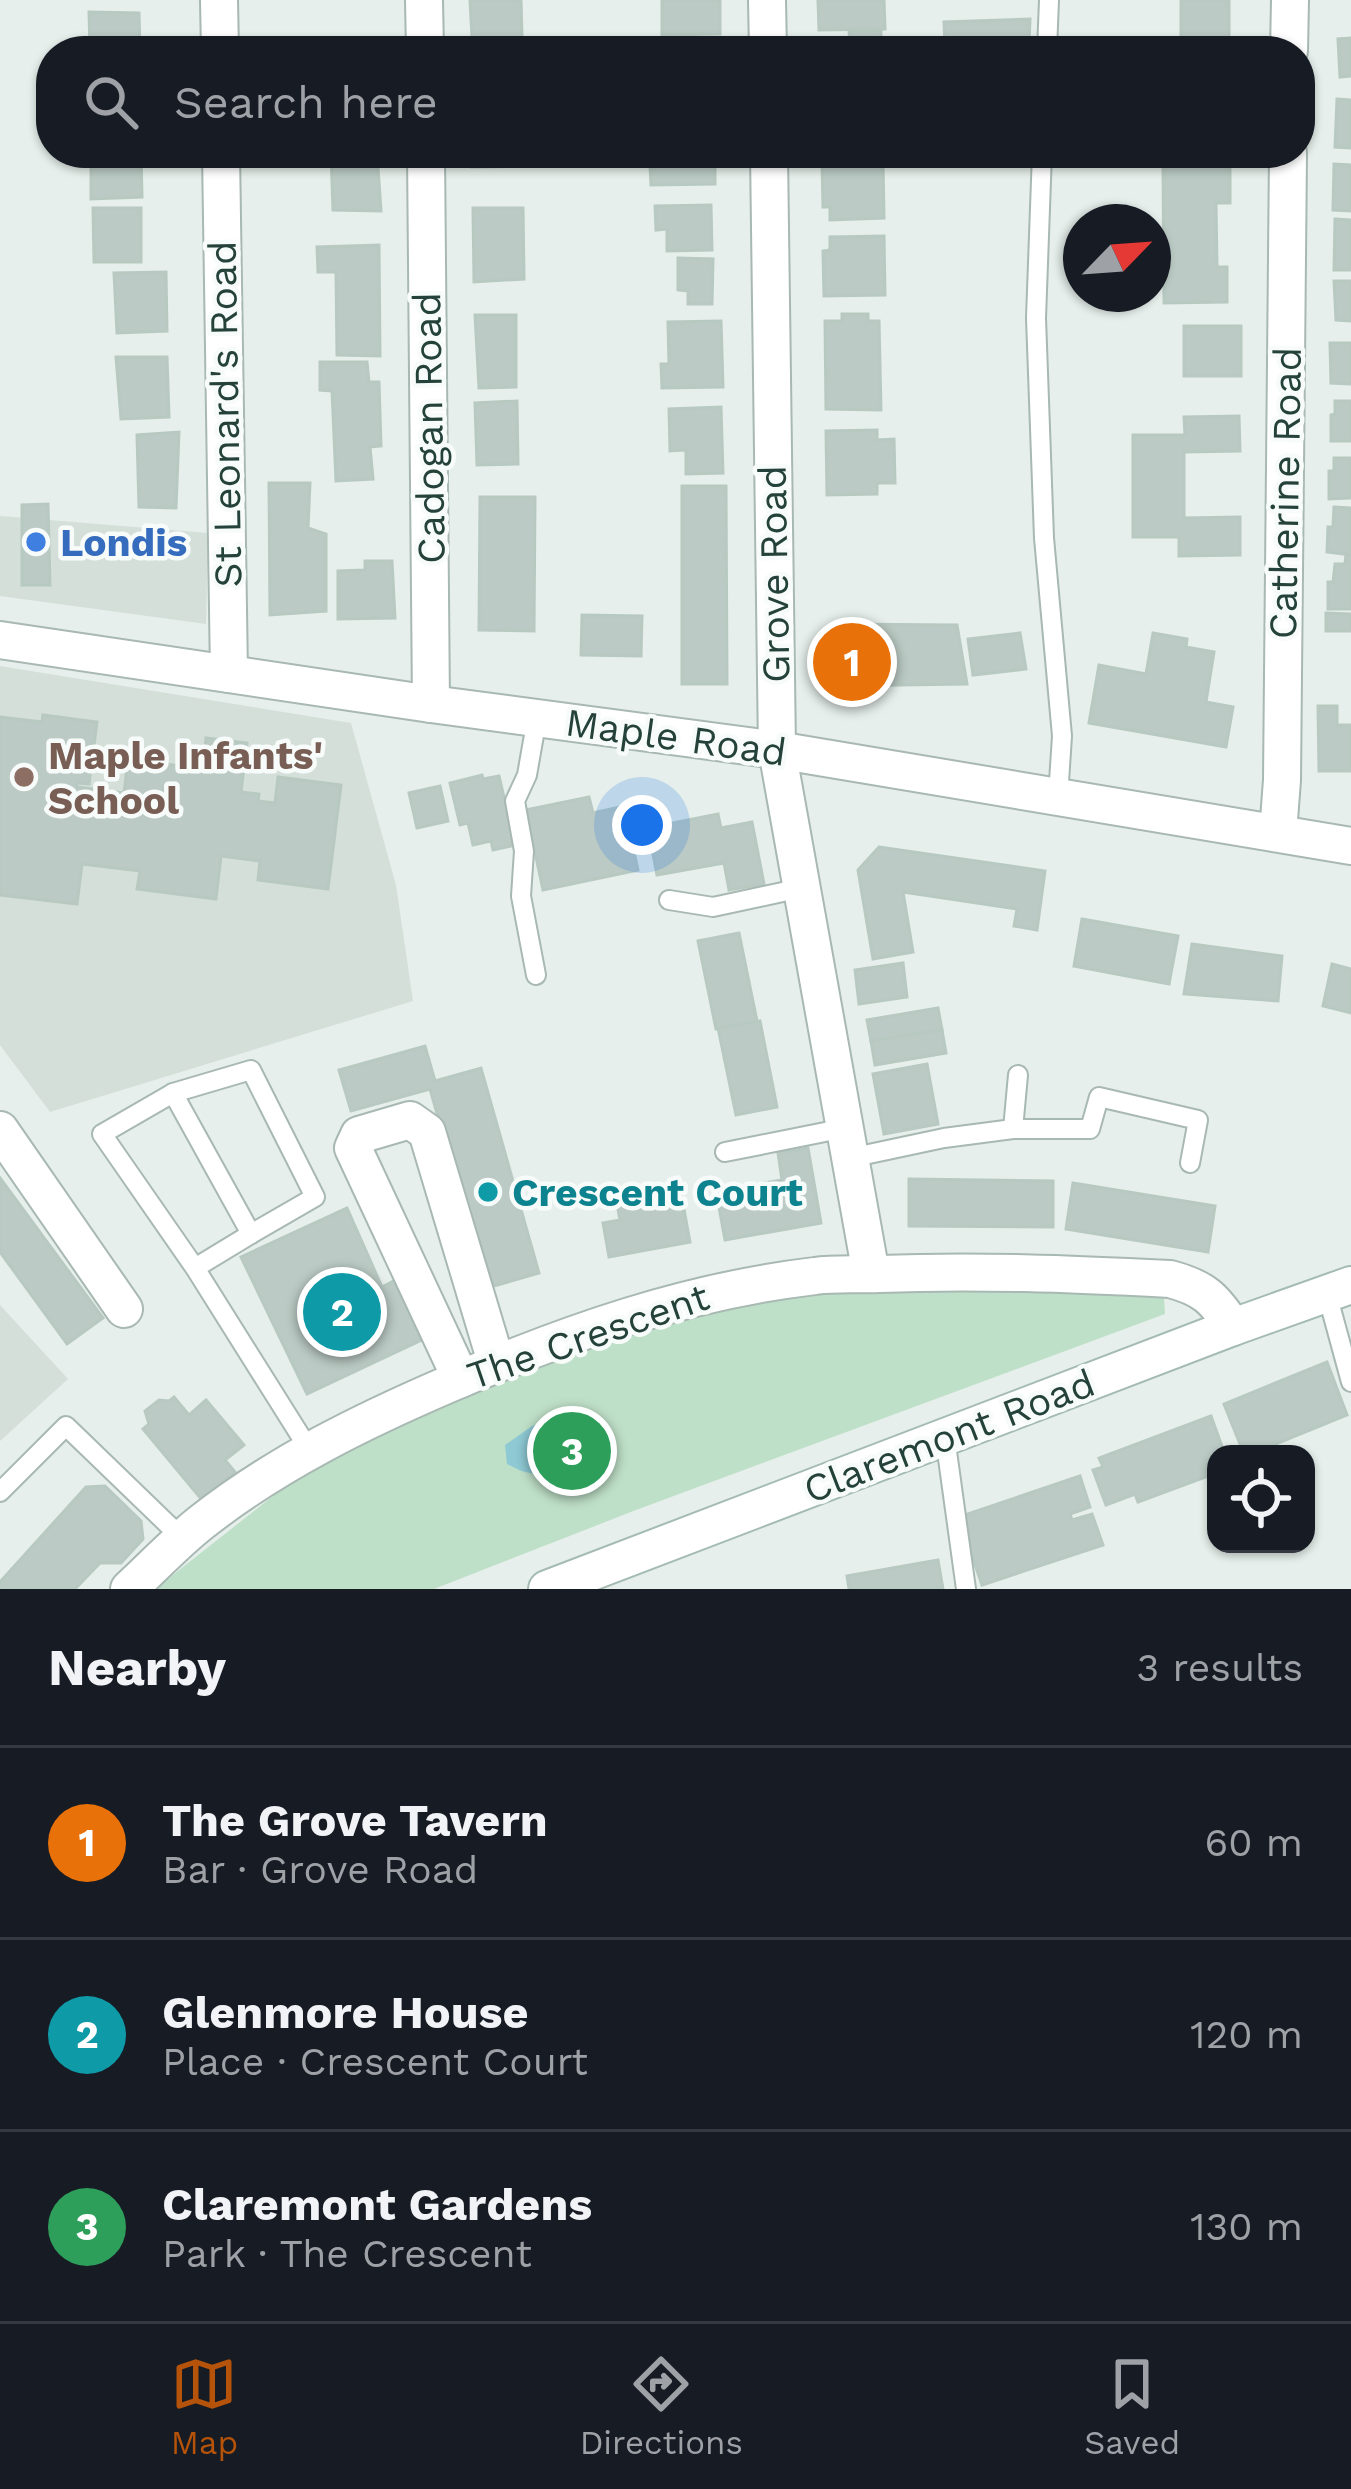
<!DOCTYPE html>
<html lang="en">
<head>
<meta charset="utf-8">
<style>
	:root { --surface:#171b24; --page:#20242c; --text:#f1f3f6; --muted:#9ea1a6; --line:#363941; --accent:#b45309 }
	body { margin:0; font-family:"Work Sans",sans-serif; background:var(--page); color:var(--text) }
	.controls { position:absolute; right:36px; bottom:36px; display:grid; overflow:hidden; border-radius:24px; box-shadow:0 3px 9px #0004 }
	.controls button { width:108px; height:108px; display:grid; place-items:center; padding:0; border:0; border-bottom:3px solid var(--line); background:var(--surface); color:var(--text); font:60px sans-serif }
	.compass { position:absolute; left:1063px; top:204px; width:108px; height:108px; border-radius:50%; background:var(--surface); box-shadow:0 3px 9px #0004; rotate:65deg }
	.you { position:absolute; left:642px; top:825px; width:42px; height:42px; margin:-30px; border:9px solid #fff; border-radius:50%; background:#1a73e8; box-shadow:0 0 0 18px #1a73e833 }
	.badge { display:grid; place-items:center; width:78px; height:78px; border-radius:50%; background:var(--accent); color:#fff; font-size:39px; font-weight:700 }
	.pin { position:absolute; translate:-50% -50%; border:6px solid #fff; box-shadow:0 3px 12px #0006 }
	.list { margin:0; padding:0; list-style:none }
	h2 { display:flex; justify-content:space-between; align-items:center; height:156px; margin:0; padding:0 48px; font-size:51px }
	h2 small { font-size:39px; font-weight:400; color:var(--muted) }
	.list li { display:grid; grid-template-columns:78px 1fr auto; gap:36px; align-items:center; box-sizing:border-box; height:192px; padding:0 48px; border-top:3px solid var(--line) }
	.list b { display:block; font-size:45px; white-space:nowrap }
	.list p { margin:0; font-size:39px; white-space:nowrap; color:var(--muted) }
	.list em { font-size:39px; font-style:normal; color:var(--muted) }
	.icon { flex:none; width:66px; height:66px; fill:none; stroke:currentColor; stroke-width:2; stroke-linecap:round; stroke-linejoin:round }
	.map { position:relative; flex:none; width:1351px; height:1589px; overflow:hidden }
	.search { position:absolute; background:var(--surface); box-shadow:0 3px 9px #0004; left:36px; right:36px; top:36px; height:132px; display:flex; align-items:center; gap:30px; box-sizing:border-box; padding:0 42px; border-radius:48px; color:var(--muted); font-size:45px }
	.sheet { height:732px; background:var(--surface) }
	nav { display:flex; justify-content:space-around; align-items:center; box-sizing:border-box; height:168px; border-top:3px solid var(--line); background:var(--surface); font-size:33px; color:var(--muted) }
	nav a { display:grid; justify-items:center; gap:6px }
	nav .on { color:var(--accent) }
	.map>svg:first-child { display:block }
	.built { fill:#d4dfda }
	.green { fill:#bfe0c8 }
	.water { fill:#8ec9d4 }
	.building { fill:#bbcac4; stroke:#b8c9c2; stroke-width:3 }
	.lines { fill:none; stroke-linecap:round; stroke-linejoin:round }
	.service-casing { stroke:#a8b8b2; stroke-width:22 }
	.minor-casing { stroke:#a8b8b2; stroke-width:40 }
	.tertiary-casing { stroke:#a8b8b2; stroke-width:40 }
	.secondary-casing { stroke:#a4bbb3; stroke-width:40 }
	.service { stroke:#fff; stroke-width:18 }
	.minor { stroke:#fff; stroke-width:36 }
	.tertiary { stroke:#fff; stroke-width:36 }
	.secondary { stroke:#fff; stroke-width:36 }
	.shop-dot { fill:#3f7fe0; stroke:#f7fbf9; stroke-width:4.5 }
	.education-dot { fill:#8d6e63; stroke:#f7fbf9; stroke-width:4.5 }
	.culture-dot { fill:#0f9aa8; stroke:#f7fbf9; stroke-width:4.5 }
	.labels { text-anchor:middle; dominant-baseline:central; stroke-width:9; stroke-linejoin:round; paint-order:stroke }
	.street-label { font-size:39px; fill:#24423a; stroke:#f7fbf9 }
	.shop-label { font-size:39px; font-weight:bold; fill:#366cbe; stroke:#f7fbf9; text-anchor:start }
	.education-label { font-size:39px; font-weight:bold; fill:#785e54; stroke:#f7fbf9; text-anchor:start }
	.culture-label { font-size:39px; font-weight:bold; fill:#0d838f; stroke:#f7fbf9; text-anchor:start }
</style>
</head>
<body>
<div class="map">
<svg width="1351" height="1589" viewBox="0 0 1351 1589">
	<rect width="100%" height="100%" fill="#e6efeb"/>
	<g class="built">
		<path d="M0 516 208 533 206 624 0 596Z"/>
		<path d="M0 666 351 723 396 885 413 1001 50 1112 0 1045Z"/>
		<path d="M0 1305 68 1379 0 1441Z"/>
	</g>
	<path class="green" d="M956 1280 1164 1297 1165 1314 636 1510 434 1589H155L287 1485 407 1417 730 1296Z"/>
	<path class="water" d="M564 1417 581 1425C586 1458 558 1481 525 1472 518 1470 513 1467 507 1464L505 1445 532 1426Z"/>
	<g class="building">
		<path d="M470 0H521L522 37 472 38Z"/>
		<path d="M662 0H720V34L662 35Z"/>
		<path d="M818 0H884L885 29 819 30Z"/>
		<rect x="1181" y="0" width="48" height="51"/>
		<path d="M89 12 139 13 140 51H90Z"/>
		<path d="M1030 19 1029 43 945 46 944 22Z"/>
		<path d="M849 30H881V44H896V51H825V44H850Z"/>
		<path d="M1351 38V76L1340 77 1338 39Z"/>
		<path d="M375 44V51H328V45Z"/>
		<path d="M1337 99 1351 100V148L1335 147Z"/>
		<path d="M91 153H141L142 197 91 199Z"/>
		<path d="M331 153H377L381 211 333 210Z"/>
		<path d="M472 153H541V166L472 167Z"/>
		<path d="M662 153H705L706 164 715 163V184L651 185 650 165 662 164Z"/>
		<path d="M1177 153H1226V161L1177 162Z"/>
		<path d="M883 161 884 218 830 220V207H823L822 163Z"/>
		<path d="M1230 163V203H1216L1217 267H1227V302L1164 303 1163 164Z"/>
		<path d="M1334 164 1351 165V211L1333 210Z"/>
		<path d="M711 205 712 250 667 251V229L656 230 655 206Z"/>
		<path d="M93 208H141V262H94Z"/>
		<path d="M473 208H523L524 279 474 282Z"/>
		<path d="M1335 219 1351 220V270H1334Z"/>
		<path d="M884 236 885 295 824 296 823 251 830 250V237Z"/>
		<path d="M379 245 380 356 337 355 336 272H318L317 247Z"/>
		<path d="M678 258 713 259 712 304H688V291L678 290Z"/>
		<path d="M166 272 167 331 117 333 114 273Z"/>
		<path d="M1334 281H1351V321L1336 320Z"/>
		<path d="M842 314H868V321H879L881 410 826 409 825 321H842Z"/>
		<path d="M475 315H516V387L479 388Z"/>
		<path d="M721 321 723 387 662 388 661 364H669L668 322Z"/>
		<rect x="1184" y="326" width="57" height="50"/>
		<path d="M1330 343H1351V384L1331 383Z"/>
		<path d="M116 357H167L169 417 121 419Z"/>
		<path d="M320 362H367L369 382H379L381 446 370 447 373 479 336 481 332 391 320 390Z"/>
		<path d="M517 401 518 464 477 465 475 403Z"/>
		<path d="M1335 401H1351V441H1331V415L1335 414Z"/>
		<path d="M721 407 723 473 686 474V450L670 451 669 409Z"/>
		<path d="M1239 416 1240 451 1184 452V518L1240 517V555L1179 556V537H1133V435H1185L1184 417Z"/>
		<path d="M877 430V440L894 439 895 483H877V494L827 495 826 431Z"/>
		<path d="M179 432 176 508 139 507 137 435Z"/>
		<path d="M1334 458H1351V498L1329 499V471H1334Z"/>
		<path d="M269 483H310L308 528 326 534V611L270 615Z"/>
		<path d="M682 486H726L727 684H682Z"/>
		<path d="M480 497H535L534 631 479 630Z"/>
		<path d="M48 504 50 585H22V505Z"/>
		<path d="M1334 507 1351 508V555L1327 552 1328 527H1333Z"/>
		<path d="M1346 554 1351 555V609H1328V582H1333L1335 564H1345Z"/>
		<path d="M365 561H392L395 618 338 619V571L365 570Z"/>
		<path d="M1326 613 1351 614V631H1326Z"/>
		<path d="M582 615 642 616 641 656 581 655Z"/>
		<path d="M832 624 957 625 967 684 833 686Z"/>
		<path d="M1020 633 1026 669 973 675 968 639Z"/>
		<path d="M1153 633 1187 639 1186 647 1214 652 1206 702 1233 707 1226 747 1089 723 1099 665 1146 674Z"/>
		<path d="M1318 706H1337V725H1351V771H1319Z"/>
		<path d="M43 715 97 722 89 784 77 783V787L124 793 128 759 203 769 206 738 247 743 241 792 259 794 258 801 275 803 278 777 341 785 328 889 258 880 260 861 221 856 216 899 137 889 140 871 82 864 77 904 0 895V717L42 722Z"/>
		<path d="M482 775 483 779 499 776 515 845 493 850 491 841 473 845 468 823 460 825 450 783Z"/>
		<path d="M440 786 448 821 417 828 409 793Z"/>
		<path d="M589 797 593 813 624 806 638 870 543 890 526 810Z"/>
		<path d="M718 814 721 828 752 822 764 884 729 890 724 863 657 875 648 828Z"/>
		<path d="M879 847 1045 871 1037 930 1014 926 1017 909 903 892 913 952 873 959 858 870Z"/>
		<path d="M1082 919 1178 936 1169 984 1074 966Z"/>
		<path d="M739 933 757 1021 716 1029 698 941Z"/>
		<path d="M1192 944 1282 956 1278 1001 1184 994Z"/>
		<path d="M903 963 907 997 859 1004 855 970Z"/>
		<path d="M1332 964 1351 969V1013L1323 1006Z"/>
		<path d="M938 1008 942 1030 871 1041 867 1020Z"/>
		<path d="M760 1021 777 1107 736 1115 718 1028Z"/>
		<path d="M942 1030 946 1053 875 1065 871 1041Z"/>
		<path d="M425 1046 435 1081 481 1068 539 1273 487 1288 430 1089 351 1111 339 1070Z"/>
		<path d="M927 1064 938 1124 884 1134 873 1074Z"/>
		<path d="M808 1148 821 1223 725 1240 716 1191 782 1180 778 1153Z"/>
		<path d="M0 1178 103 1318 67 1344 0 1252Z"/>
		<path d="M909 1179 1053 1181V1227L909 1226Z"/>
		<path d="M679 1182 690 1242 609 1257 603 1223 620 1220 615 1194Z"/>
		<path d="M1073 1183 1215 1206 1208 1252 1066 1229Z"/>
		<path d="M347 1208 382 1287 401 1277 428 1337 307 1394 241 1257Z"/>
		<path d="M1327 1362 1347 1415 1251 1454H1244L1224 1404Z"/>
		<path d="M174 1397 189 1415 206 1400 244 1445 225 1460 235 1472 202 1500 143 1429 149 1424 145 1411 159 1400 169 1401Z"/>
		<path d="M1211 1416 1224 1452 1228 1450 1229 1454H1216V1485L1212 1487 1208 1476 1138 1502 1135 1494 1106 1505 1093 1470 1103 1467 1099 1458Z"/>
		<path d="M1080 1476 1090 1507 1070 1514 1072 1520 1092 1514 1103 1545 982 1585 959 1517Z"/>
		<path d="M105 1486 141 1521 143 1539 121 1563H100L75 1589H0V1582L86 1487Z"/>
		<path d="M938 1560 943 1589H849L847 1576Z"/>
	</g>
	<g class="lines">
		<g class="service-casing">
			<g id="service">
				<path d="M1047 51 1049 0"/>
				<path d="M1042 153 1036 318 1044 538 1062 736 1058 797"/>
				<path d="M669 900 713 907 801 888"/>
				<path d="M536 975 521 896 524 851 515 801 527 775 537 718"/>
				<path d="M173 1093 251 1070 315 1197 251 1234"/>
				<path d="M1013 1129 1018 1075"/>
				<path d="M725 1152 845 1128"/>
				<path d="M850 1158 944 1138 1013 1129H1090L1099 1097 1198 1120 1190 1163"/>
				<path d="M195 1268 102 1134 173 1093 251 1234 195 1268 310 1451"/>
				<path d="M1327 1294 1351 1382"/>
				<path d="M945 1437 966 1589"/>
				<path d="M0 1492 66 1426 183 1539"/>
			</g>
		</g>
		<g class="minor-casing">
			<g id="minor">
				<path d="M219 0 220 51"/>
				<path d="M424 0 425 51"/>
				<path d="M767 0 768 51"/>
				<path d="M1289 51 1290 0"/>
				<path d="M221 153 229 674"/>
				<path d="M426 153 431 704"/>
				<path d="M769 153 777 750 871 1274"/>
				<path d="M1278 833 1282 780 1288 153"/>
				<path d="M0 1130 124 1309"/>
				<path d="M461 1379 353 1148 359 1135 410 1120 427 1132 496 1362"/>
				<path d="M129 1589C153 1567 177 1541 203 1521 277 1463 363 1421 449 1384 567 1333 687 1291 815 1276 836 1273 857 1275 879 1274 976 1270 1073 1274 1170 1279 1204 1288 1214 1298 1233 1327"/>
			</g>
		</g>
		<g class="tertiary-casing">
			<path id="tertiary" d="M0 640 431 704 777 750 1351 846"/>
		</g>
		<g class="secondary-casing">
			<path id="secondary" d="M547 1589 1233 1327 1351 1285"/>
		</g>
		<use href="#service" class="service"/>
		<use href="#minor" class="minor"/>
		<use href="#tertiary" class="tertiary"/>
		<use href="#secondary" class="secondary"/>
	</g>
	<circle class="shop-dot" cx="36" cy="542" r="12"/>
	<circle class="education-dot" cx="24" cy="777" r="12"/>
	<circle class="culture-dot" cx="488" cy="1192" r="12"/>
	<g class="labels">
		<g class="street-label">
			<text transform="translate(225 414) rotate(-91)">St Leonard's Road</text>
			<text transform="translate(429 428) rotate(-91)">Cadogan Road</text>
			<text transform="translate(1285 493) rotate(-89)">Catherine Road</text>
			<text transform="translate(774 574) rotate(-91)">Grove Road</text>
			<text transform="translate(676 737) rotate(8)">Maple Road</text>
			<text transform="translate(588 1336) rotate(-19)">The Crescent</text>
			<text transform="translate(949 1436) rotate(-21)">Claremont Road</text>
		</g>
		<g class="shop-label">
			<text x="60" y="542">Londis</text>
		</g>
		<g class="education-label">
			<text x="48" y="755">Maple Infants'<tspan x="48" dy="45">School</tspan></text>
		</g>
		<g class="culture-label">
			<text x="512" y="1192">Crescent Court</text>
		</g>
	</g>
</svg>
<div class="controls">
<button><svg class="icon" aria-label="locate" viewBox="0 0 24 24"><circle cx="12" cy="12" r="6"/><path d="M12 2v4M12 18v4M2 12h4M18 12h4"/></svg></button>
</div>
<svg class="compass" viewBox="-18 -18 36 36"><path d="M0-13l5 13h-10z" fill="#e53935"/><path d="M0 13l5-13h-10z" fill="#9ea1a6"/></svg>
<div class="you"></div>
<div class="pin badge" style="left:852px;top:662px;background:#e8710a">1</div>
<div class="pin badge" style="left:342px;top:1312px;background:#0f9aa8">2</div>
<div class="pin badge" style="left:572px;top:1451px;background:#2e9e5b">3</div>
<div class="search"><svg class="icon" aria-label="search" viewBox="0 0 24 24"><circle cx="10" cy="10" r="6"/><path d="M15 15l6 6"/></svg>Search here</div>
</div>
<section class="sheet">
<h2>Nearby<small>3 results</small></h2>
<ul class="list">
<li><span class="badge" style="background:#e8710a">1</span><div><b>The Grove Tavern</b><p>Bar · Grove Road</p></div><em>60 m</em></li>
<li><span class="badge" style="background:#0f9aa8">2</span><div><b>Glenmore House</b><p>Place · Crescent Court</p></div><em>120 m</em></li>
<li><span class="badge" style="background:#2e9e5b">3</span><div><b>Claremont Gardens</b><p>Park · The Crescent</p></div><em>130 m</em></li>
</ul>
</section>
<nav>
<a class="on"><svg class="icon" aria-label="map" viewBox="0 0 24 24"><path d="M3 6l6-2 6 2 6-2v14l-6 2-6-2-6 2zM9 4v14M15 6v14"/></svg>Map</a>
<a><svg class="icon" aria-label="directions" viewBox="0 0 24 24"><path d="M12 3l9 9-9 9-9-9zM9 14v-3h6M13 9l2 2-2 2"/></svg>Directions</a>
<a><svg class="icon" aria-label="saved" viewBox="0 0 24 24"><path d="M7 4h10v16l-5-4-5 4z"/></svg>Saved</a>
</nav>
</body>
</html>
